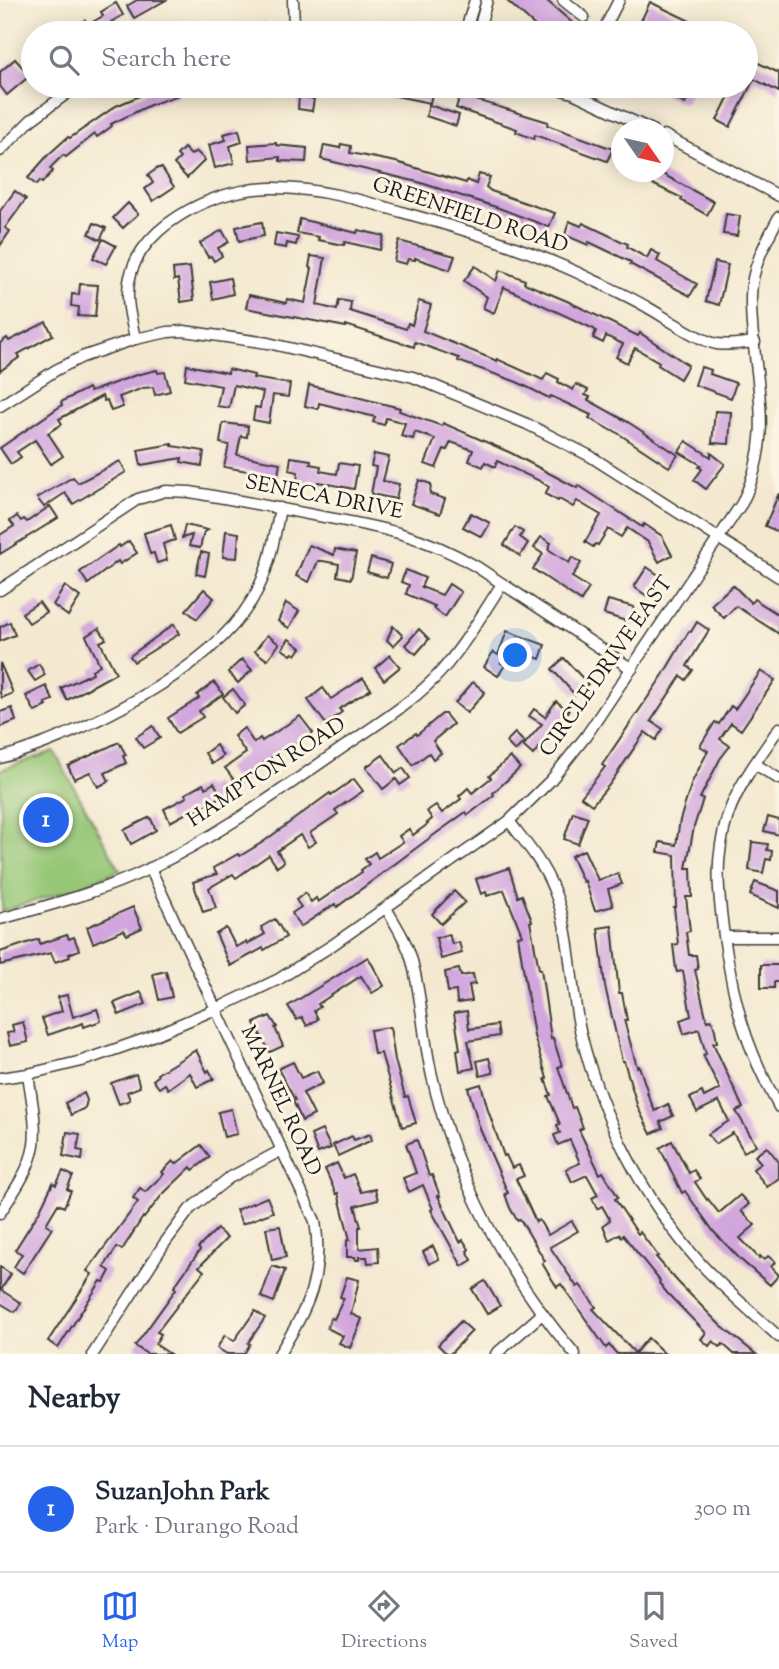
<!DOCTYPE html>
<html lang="en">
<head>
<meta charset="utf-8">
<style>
	:root { --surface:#fff; --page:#f6f6f7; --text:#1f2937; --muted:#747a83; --line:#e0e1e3; --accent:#2563eb }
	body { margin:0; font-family:"Sorts Mill Goudy",serif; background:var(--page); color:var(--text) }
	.compass { position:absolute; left:611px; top:119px; width:63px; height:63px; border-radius:50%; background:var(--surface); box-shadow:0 4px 18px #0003; rotate:124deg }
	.you { position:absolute; left:516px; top:656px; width:24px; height:24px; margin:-18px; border:5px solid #fff; border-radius:50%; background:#1a73e8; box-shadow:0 0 0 10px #1a73e833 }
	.badge { display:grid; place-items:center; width:46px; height:46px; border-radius:50%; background:var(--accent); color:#fff; font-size:23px; font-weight:700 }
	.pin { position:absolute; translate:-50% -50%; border:4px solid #fff; box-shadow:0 2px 7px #0006 }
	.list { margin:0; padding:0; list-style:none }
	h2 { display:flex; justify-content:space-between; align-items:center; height:91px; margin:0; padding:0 28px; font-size:30px }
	h2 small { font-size:23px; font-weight:400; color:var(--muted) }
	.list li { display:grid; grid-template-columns:46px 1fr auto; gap:21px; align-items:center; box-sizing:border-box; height:126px; padding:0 28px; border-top:2px solid var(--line) }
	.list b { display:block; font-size:26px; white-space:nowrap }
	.list p { margin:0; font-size:23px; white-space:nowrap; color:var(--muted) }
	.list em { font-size:23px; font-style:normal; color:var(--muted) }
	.icon { flex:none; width:38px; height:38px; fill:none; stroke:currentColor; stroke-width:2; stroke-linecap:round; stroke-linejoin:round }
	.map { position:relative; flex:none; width:779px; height:1354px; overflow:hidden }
	.search { position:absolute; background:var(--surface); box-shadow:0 4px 18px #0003; left:21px; right:21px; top:21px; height:77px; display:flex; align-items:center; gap:18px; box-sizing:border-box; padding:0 24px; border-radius:38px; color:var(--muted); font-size:26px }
	.sheet { height:217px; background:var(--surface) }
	nav { display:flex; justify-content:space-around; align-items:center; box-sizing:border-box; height:98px; border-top:2px solid var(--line); background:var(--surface); font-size:19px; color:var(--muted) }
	nav a { display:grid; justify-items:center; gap:4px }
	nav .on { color:var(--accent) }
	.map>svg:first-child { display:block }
	.green { fill:#95c676; stroke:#587149; stroke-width:2 }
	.building { fill:#d1a6de }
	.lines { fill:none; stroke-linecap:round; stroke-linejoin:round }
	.minor-casing { stroke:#3c3b37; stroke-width:13 }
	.minor { stroke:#fff; stroke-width:10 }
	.labels { text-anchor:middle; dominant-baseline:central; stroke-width:6; stroke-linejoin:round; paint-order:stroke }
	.street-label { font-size:21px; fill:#1c1c1c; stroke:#fcf5e5 }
</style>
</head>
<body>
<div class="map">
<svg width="779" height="1354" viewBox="0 0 779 1354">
	<rect width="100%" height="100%" fill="#fcf5e5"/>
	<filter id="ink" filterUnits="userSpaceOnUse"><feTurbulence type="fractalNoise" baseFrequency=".0143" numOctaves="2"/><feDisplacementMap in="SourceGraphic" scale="14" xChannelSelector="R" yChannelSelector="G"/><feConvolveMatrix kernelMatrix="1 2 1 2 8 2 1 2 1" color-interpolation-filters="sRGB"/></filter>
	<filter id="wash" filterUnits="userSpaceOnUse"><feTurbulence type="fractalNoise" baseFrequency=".00686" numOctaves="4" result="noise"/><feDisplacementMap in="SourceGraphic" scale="28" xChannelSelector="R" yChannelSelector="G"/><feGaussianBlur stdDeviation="1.57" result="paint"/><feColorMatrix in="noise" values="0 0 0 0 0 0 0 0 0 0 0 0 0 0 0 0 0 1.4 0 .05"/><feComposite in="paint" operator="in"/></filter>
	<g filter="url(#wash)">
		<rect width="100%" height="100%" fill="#f4e9d0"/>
		<path class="green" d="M54 751 120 870 74 889 2 911 0 770Z"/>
		<g id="blocks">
			<g class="building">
				<path d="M137 0H166L134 18 127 6Z"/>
				<path d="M506 0H546L576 26 570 33H543Z"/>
				<path d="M650 2 690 21 684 33H662L640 23Z"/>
				<path d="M116 3 123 15 111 22 112 25 103 30 100 26 94 31 95 33H67L85 20 89 24 103 16 101 12Z"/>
				<path d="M746 57 779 73V92L754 79 730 127 717 120 734 86H746Z"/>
				<path d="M15 59 24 69 33 59V73L7 95 0 86V72Z"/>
				<path d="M163 86H176L179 95 150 105 111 124 112 126 97 137 95 134 66 157 63 155 50 168 53 171 42 183 40 181 36 185 28 178 48 155 68 137 70 138 116 106Z"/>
				<path d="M368 86H419L433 89 430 103 367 90Z"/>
				<path d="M647 86H694L685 104Z"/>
				<path d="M460 95 548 122 547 125 613 149 607 161 535 135 534 139 516 132 517 129 456 108Z"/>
				<path d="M299 96 314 99 312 111 298 109Z"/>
				<path d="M429 105 459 115 456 126 426 116Z"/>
				<path d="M239 130 242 142 230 146 234 163 215 168 209 145 226 140 224 134Z"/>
				<path d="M276 143V145L307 148 306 162 280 161V157L250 160 249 145Z"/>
				<path d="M341 144 351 146 350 153 396 162 466 183 467 180 476 184 479 174 490 177 486 187 491 191 555 213 549 227 496 207 418 182 321 159 324 145 340 148Z"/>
				<path d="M184 148 191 155 196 151 205 160 187 178 174 164 180 158 177 155Z"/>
				<path d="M158 168H162L174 187 153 201 145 189 153 183 148 175Z"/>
				<path d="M627 172H659L714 202 707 215 681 200 682 198Z"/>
				<path d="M15 191 26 199 5 228 10 231 0 246V211Z"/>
				<path d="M128 203 138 214 123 228 113 218Z"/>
				<path d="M726 214 740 216 737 236 723 234Z"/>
				<path d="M300 219 357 233 358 230 384 236 380 250 345 242 344 245 318 240 319 237 297 233Z"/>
				<path d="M569 221 581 226 583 223 623 242 628 244 627 247 647 258 651 250 660 255 657 261 697 284 690 296 630 264 631 262 589 242 588 245 565 235Z"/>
				<path d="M262 222 264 236 239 241 236 227Z"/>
				<path d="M94 223 106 228 100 240 89 234Z"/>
				<path d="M222 230 229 242 218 248 222 256 214 261 211 256 208 257 200 243Z"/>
				<path d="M276 233 298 237 296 245 287 243 286 248 274 246Z"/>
				<path d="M103 239 116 246 106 264 93 258Z"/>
				<path d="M399 241 455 256 450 270 415 258V260L408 259 406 264 394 261Z"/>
				<path d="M311 256 325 258 317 305 337 310 339 300 351 302 350 311 406 329 408 323 412 325 419 301 431 305 423 331 497 361V359L543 380 547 373 559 379 558 382 573 390 576 384 588 390 585 395 590 397 588 400 628 422 678 455 669 467 613 430 612 431 589 418 591 415 551 396 549 398 517 382 458 361 459 358 415 342 414 347 346 325V327L246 308 249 295 286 303 287 299 305 303 312 268 309 267Z"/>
				<path d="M715 262 728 265 719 305 706 301Z"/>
				<path d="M475 266 496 281 500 270 525 280 524 283 567 301 638 336 640 333 688 365 680 379 658 365 659 362 635 348 627 363 616 357 623 344 606 336 603 343 593 338 596 331 594 329 504 287 494 313 483 308 487 297 464 281Z"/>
				<path d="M190 267 194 300 181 302 178 279 174 280 173 269Z"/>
				<path d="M230 278 233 294 213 299 210 282Z"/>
				<path d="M80 284 98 285 95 317 78 316 79 307 71 306 72 294 79 295Z"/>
				<path d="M46 322 53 335 18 354 20 357 0 371V343L7 338 9 341Z"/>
				<path d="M187 365 228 373 229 369 254 375 253 378 290 384 288 397 273 395 269 423 253 420 255 407 260 408 263 392 234 385 229 408 217 406 221 386 185 379Z"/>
				<path d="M701 367 711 370 710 374 736 383 731 398 695 385Z"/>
				<path d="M157 370 158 373 165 372 170 391 155 395 153 387 143 388 119 397 123 407 111 411 107 400 104 401 102 396 59 419 62 424 48 433 63 456 51 464 35 440 17 452 21 457 11 464 0 448 62 405 61 402 88 388 90 392 136 375Z"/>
				<path d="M309 385 400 408 399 411 442 426 443 423 511 453 577 488 578 485 642 527 644 524 662 536 672 555 659 562 648 542 627 528 621 537 608 529 598 545 595 544 593 547 585 542 601 515 577 501 573 507 559 499 558 501 545 494 549 487 540 481 497 461 495 467 485 462 483 467 469 461 473 450 451 442 447 450 444 449 436 468 425 464 435 439 415 432 413 439 401 436 405 423 386 418 384 425 373 422 375 417 319 403 318 409 305 406Z"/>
				<path d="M715 411 731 412 729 444 712 443Z"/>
				<path d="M223 423 248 426 247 437 241 436 237 455 280 463 278 476 224 467 229 445 220 443Z"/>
				<path d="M686 441 711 457V453L725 464 706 489 694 480 702 469 699 467 701 465 679 452Z"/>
				<path d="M172 444V446L204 451 202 466 181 462 182 458 141 465 138 450Z"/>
				<path d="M374 454 389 457 383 481 399 484 396 499 371 494 376 467 371 466Z"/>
				<path d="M291 457 311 460 310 464 321 466 320 471 337 474 339 463 358 466 354 489 318 482V486L297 482 298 472 289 470Z"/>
				<path d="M120 461 126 472 73 504 65 493 44 507 37 498 73 477 78 483Z"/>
				<path d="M419 480 431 484 430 494 445 499 440 514 411 504Z"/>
				<path d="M779 493V532L765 526Z"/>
				<path d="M50 506 58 518 0 554V535L14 526 10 521 17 516 21 521 24 519 27 522Z"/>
				<path d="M471 513 490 523 482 537 463 527Z"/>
				<path d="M171 525 175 540 163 544 167 560 157 563 154 553 150 554 144 533Z"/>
				<path d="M185 525 208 530 204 532 200 548 189 546 192 535 182 538Z"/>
				<path d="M515 527 523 532 520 537 528 543 520 556 504 545Z"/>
				<path d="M226 531 239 533 237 558 223 557Z"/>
				<path d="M541 537 551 543 548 549 569 563 572 557 581 563 572 577 589 588 581 601 533 569 543 554 534 548Z"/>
				<path d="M129 541 137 553 120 564 118 561 88 584 80 572 119 545 120 547Z"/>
				<path d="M309 545 334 555 335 549 356 553 351 579 337 576 339 564 323 561H318L309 582 296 576Z"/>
				<path d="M201 552 209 554 205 576 196 574Z"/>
				<path d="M371 558 391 564 387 578 367 572Z"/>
				<path d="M647 567 660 576 647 596 634 587Z"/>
				<path d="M406 570 425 578 421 587 442 595 449 584 461 592 445 617 433 608 435 606 406 594 409 585 401 582Z"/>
				<path d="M733 585 751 603 754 599 779 615V634L736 606 724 618 711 605Z"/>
				<path d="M65 586 80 597 68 616 53 605Z"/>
				<path d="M204 589 214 598 197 619 186 610Z"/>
				<path d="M608 600 634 607 629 622 604 614Z"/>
				<path d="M39 602 46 612 29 623 22 613Z"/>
				<path d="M286 603 299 611 289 628 278 621Z"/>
				<path d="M10 622 15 635 0 641V627Z"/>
				<path d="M697 622 709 630 687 666 693 670 686 680 681 676 651 721 663 729 656 740 645 732 610 784 592 805 581 797 605 767 602 765 663 675 689 631 691 632Z"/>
				<path d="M174 624 179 634 134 662 130 656Z"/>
				<path d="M393 626 403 636 393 646 387 640Z"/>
				<path d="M99 628 106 639 100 642 116 673 67 700 61 688 93 673 92 670 100 665 86 636Z"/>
				<path d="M419 629 429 639 416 654 405 645Z"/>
				<path d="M507 631 545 645 540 659 511 648 501 663 505 665 498 676 484 667 493 652 498 655Z"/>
				<path d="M267 635 279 644 267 660 255 651Z"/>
				<path d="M289 639 301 648 296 655 293 653 291 655 282 649Z"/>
				<path d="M390 655 400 667 384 680 375 668Z"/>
				<path d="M564 658 588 684 575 695 552 669Z"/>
				<path d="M242 659 252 670 238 683 228 672Z"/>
				<path d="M0 663 13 693 2 698 0 693Z"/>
				<path d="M39 664 45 675 35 681 28 671Z"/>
				<path d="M761 671 775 680 741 730 731 723 720 739 730 746 720 759 700 798 703 799 694 827 686 868H691L692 897H686L690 931 686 932 689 955H696L698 969 695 970 707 1021 712 1020 715 1030 717 1042 713 1043 743 1108 736 1111 756 1145 744 1152 733 1133 715 1144 708 1134 729 1121 719 1101 697 1112 690 1098 702 1092 704 1097 720 1089 703 1055 706 1054 699 1029 684 1034 680 1020 691 1016 683 971 677 972 676 969 673 945 678 944 674 907H676L675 855 658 852 660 842 676 845 680 820 692 782 708 751 700 746 715 722 719 724 731 706 735 709Z"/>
				<path d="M363 678 371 689 339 709 342 712 326 724 308 700 323 688 331 699Z"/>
				<path d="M214 682 223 694 199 711 203 717 177 733 168 718 199 698 197 695Z"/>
				<path d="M473 682 485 692 467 713 455 703Z"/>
				<path d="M46 686 53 700 45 703 47 706 35 712 26 696Z"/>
				<path d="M233 689 245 705 235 713 223 697Z"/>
				<path d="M556 701 569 711 533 755 523 746 542 724 529 716 534 709 545 717Z"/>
				<path d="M12 708 16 721 0 727V712Z"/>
				<path d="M442 714H445L453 724 433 741 441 753 433 759 429 753 413 765 399 745 416 733 417 735Z"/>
				<path d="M300 716 313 733 289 750 287 747 251 772 253 775 238 785 225 768 246 753 234 736 244 728 254 743 260 738 262 741Z"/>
				<path d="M153 726 160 738 143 748 136 737Z"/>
				<path d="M515 733 524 742 515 751 506 742Z"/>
				<path d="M119 742 126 755 123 756 126 763 105 773 109 781 98 787 90 772 74 779 68 766Z"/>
				<path d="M216 745 223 756 212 764 205 753Z"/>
				<path d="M383 755 396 773 403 768 410 778 400 785 396 779 383 789 366 767Z"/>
				<path d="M510 757 520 768 493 793 494 795 468 815 466 812 427 840 337 907 335 904 300 927 292 913 301 907 296 900 305 893 311 902 316 898 318 902 362 872 361 870 369 864 365 859 375 852 378 858 403 842 399 836 409 829 413 835 428 824 427 823 432 819 427 811 436 805 442 813 461 799 459 796 468 788 472 793 491 778 489 776Z"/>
				<path d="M354 779 363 791 335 810 338 814 310 833 316 842 308 847 300 835 277 851 284 862 277 867 269 855 236 878 233 874 209 888 216 908 203 912 193 882 217 874 213 868 238 854 240 856 263 842 330 793 331 795Z"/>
				<path d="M214 783 222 796 195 811 194 809 170 822 164 809 187 797 185 794 203 784 206 788Z"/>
				<path d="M573 812 588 817 578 844 564 839Z"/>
				<path d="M150 817 156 830 131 844 124 830Z"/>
				<path d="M768 817 779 820V835L764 831Z"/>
				<path d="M752 842 768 844 767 850 772 851 771 860 766 859 763 873 749 870Z"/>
				<path d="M584 850 598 880 618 874 622 884 608 889 613 906 595 911 585 881 583 882 571 856Z"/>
				<path d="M509 868 518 897 522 895 532 921 530 922 539 969H541L551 1039 553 1038 562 1066 558 1067 572 1108 575 1107 583 1128 579 1130 600 1174 603 1172 618 1197 615 1199 638 1234 640 1232 658 1256 656 1257 678 1282 721 1326 756 1354H734L723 1344 720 1347 713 1341 709 1346 701 1339 706 1333 668 1294 659 1283 660 1281 623 1235 621 1237 619 1234 609 1240 603 1225 610 1220 602 1206 597 1209 592 1198 598 1195 587 1175 572 1182 566 1169 580 1163 570 1140 558 1145 554 1135 560 1133 557 1125 560 1124 548 1096 551 1095 545 1079 547 1078 534 1036 518 936 522 935 504 890 487 896 486 892 481 894 476 879Z"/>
				<path d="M755 882 779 891V908L750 895Z"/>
				<path d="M454 891 465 902 441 924 432 914Z"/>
				<path d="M133 907 142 928 127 935 124 930 93 943 87 927Z"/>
				<path d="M275 919 286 937 264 950 263 948 230 966 216 934 226 928 236 947 246 942 247 944 265 934 261 927Z"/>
				<path d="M612 926 619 993H622L627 1020H624L637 1067 639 1066 648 1093H647L655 1111 668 1104 673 1116 660 1122 663 1128 651 1134 638 1108 624 1061H622L605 986 598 928Z"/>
				<path d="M449 934 452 944 459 942 462 953 441 959 436 938Z"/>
				<path d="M67 935 69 939 74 937 79 950 69 954 70 957 55 962 51 953 0 965V952L39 939 40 944Z"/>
				<path d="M368 957 384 986 372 993 361 976 318 1004 320 1007 314 1011 318 1019 307 1026 302 1017 297 1020 288 1006Z"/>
				<path d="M761 965H779V982H774V988H761Z"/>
				<path d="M459 969 461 976 473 974 475 984 469 985 472 1001 457 1003 456 991 448 992 445 972Z"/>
				<path d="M166 971 172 997 159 1000 153 974Z"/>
				<path d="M141 992 146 1004 119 1015 114 1003Z"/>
				<path d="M67 995 73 1017 97 1009 101 1021 84 1027 83 1023 48 1035 42 1018 62 1011 58 997Z"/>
				<path d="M467 1011 469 1029 497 1025 499 1036 468 1041 474 1068 460 1071 457 1050 460 1049 454 1013Z"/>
				<path d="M270 1016 277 1027 275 1028 283 1046 270 1052 254 1023Z"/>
				<path d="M23 1022 28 1042 10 1046 7 1033 14 1032 12 1025Z"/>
				<path d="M390 1027 395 1060 405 1097 408 1096 416 1123 402 1127 381 1053 374 1054 370 1030Z"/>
				<path d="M196 1050 207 1072 209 1070 214 1079 197 1087 190 1073 168 1089 165 1084 159 1088 153 1080 158 1076 157 1074Z"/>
				<path d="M489 1058 493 1073 480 1076 477 1061Z"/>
				<path d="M293 1062 301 1078 317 1071 323 1083 303 1093 314 1115 302 1121 293 1101 295 1100 278 1069Z"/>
				<path d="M136 1074 140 1087 127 1092 130 1100 119 1104 111 1083Z"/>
				<path d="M481 1084 488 1110 504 1156 506 1155 512 1168 519 1165 524 1176 516 1179 536 1222 539 1220 548 1235 572 1221 578 1231 550 1247 577 1287 580 1285 596 1307 593 1309 635 1353 648 1338 665 1354H617L609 1345 606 1348 561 1284 557 1287 548 1273 542 1263 545 1261 520 1219 517 1220 510 1208 505 1194 508 1193 480 1129 468 1088Z"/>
				<path d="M84 1093 87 1100 85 1108 71 1115 65 1103Z"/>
				<path d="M231 1109 237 1134 224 1137 218 1112Z"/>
				<path d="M322 1130 331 1148 318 1153 311 1135Z"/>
				<path d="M67 1132 80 1134 77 1150 83 1151 82 1160 63 1156Z"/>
				<path d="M370 1134 372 1140 338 1156 333 1145 352 1136 354 1140Z"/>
				<path d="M417 1140 429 1176 432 1175 440 1196H438L460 1242 463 1240 469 1249 467 1251 472 1260 462 1266 431 1210 433 1209 423 1185 409 1192 403 1178 416 1173 406 1144Z"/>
				<path d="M672 1141 689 1173 694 1170 700 1179 695 1182 707 1200 708 1199 719 1213 740 1195 749 1204 741 1211 755 1225 740 1238 759 1258 760 1256 764 1260 768 1256 775 1262 771 1267 779 1275 770 1285 741 1260 714 1232 685 1191 682 1193 660 1148Z"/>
				<path d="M201 1145 210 1157 193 1170 191 1167 162 1195 144 1218 143 1217 122 1250 117 1247 104 1267 110 1271 104 1282 101 1281 58 1348 48 1341 92 1274 87 1271 138 1202 133 1198 140 1188 145 1192 164 1174 162 1172 173 1161 176 1164Z"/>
				<path d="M767 1147 779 1162V1178L767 1187 753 1169 761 1163 755 1156Z"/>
				<path d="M337 1163 344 1178 353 1174 361 1192 375 1189 378 1200 355 1206 361 1227H359V1249L378 1247 379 1262 368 1263 367 1257H359V1260H356L355 1257H347V1240H350L338 1193 336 1194 325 1169Z"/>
				<path d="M63 1171 73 1176 67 1189 71 1191 64 1207 58 1204 46 1224 52 1228 23 1273 14 1267 22 1254 15 1250 39 1212 53 1183 56 1185Z"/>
				<path d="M267 1197 273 1212 242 1224 236 1210Z"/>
				<path d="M280 1226 286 1257 272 1260 266 1228Z"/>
				<path d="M217 1229 227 1238 199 1267 204 1271 157 1332 161 1334 155 1344 170 1354H147L135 1346 176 1289 174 1287 200 1250 198 1248Z"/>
				<path d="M433 1246 439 1259 429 1264 423 1252Z"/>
				<path d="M272 1266 285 1270 274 1302 261 1297Z"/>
				<path d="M0 1267 11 1274 1 1290 21 1303 15 1312 0 1303Z"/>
				<path d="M347 1277 359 1280 351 1314 362 1319 350 1348 339 1343 343 1336 327 1328 331 1318 334 1319 344 1298 340 1297Z"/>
				<path d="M485 1281 500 1306 487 1314 472 1289Z"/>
				<path d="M255 1311 265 1318 248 1343 250 1344 244 1354H227L217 1348 225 1335 234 1341Z"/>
				<path d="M461 1321 472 1331 450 1354H447L438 1345Z"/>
			</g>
		</g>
	</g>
	<g filter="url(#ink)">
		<use href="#blocks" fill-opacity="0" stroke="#3c3b37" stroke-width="2"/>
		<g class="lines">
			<g class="minor-casing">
				<g id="minor">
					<path d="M293 0 294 27"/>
					<path d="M563 0 584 17"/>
					<path d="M204 33 294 27 340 33"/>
					<path d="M465 33 475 0"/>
					<path d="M478 33 487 0"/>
					<path d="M602 33 619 0"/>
					<path d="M547 86 573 93 652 130"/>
					<path d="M664 135 779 196"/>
					<path d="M0 151 31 120 77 86"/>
					<path d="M135 339C133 326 128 311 128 297 127 261 150 234 179 216 206 199 238 189 270 188 315 187 362 200 405 213 470 231 535 251 595 281 612 289 630 297 647 307 665 317 699 341 717 344 730 346 743 343 755 342"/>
					<path d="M0 406 56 370 82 357 135 339 168 332 184 331 268 343 413 377 527 424 590 456 779 577"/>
					<path d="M0 590 138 499 166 491 190 492C231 499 272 507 313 515 374 526 423 534 477 567L632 669"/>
					<path d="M779 728C761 755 739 783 728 815 714 860 718 891 724 936 734 1004 745 1046 779 1107"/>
					<path d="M0 758C79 736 209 672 252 600 269 572 274 540 280 508"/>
					<path d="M755 764 779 779"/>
					<path d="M509 821C525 842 543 863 553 888 573 934 569 986 581 1034 602 1119 643 1199 701 1264 725 1290 753 1313 779 1337"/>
					<path d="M150 868 315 1221C324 1275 308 1309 279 1354"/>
					<path d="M386 908C396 925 407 942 412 961 422 998 423 1038 432 1076 455 1177 507 1276 575 1354"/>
					<path d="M0 919C51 905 103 891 151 868 215 837 273 796 332 755 366 731 404 709 434 679 461 651 481 616 502 584"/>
					<path d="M725 937H779"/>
					<path d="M0 1078 28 1074 82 1061 145 1039 216 1009 279 979 331 946 509 821 551 780 586 736 742 503C779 427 750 373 751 297 751 268 766 241 779 217"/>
					<path d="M0 1213C13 1193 30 1170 34 1145 37 1122 31 1097 28 1074"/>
					<path d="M93 1354 164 1244 190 1209 229 1178 282 1150"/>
					<path d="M496 1354 542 1314"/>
				</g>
			</g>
			<use href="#minor" class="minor"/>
		</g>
	</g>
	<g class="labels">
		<g class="street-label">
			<text transform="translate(470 216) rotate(18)">GREENFIELD ROAD</text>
			<text transform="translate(324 498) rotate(11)">SENECA DRIVE</text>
			<text transform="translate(607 667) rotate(-55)">CIRCLE DRIVE EAST</text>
			<text transform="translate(267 773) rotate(-33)">HAMPTON ROAD</text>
			<text transform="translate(280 1101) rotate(65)">MARNEL ROAD</text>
		</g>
	</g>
</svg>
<svg class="compass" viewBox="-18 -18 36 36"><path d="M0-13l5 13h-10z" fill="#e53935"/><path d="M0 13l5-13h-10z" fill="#747a83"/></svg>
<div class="you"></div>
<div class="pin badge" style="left:46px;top:820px">1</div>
<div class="search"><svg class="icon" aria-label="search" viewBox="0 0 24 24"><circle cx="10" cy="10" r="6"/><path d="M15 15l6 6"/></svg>Search here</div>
</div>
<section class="sheet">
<h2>Nearby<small></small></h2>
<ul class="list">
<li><span class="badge">1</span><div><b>SuzanJohn Park</b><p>Park · Durango Road</p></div><em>300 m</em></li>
</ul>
</section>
<nav>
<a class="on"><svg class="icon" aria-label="map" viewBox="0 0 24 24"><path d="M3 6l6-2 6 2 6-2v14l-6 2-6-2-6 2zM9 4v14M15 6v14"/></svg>Map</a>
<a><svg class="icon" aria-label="directions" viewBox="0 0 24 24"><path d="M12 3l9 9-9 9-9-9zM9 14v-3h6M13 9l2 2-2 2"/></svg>Directions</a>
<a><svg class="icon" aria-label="saved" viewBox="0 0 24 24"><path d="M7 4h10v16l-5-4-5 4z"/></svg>Saved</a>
</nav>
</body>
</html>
